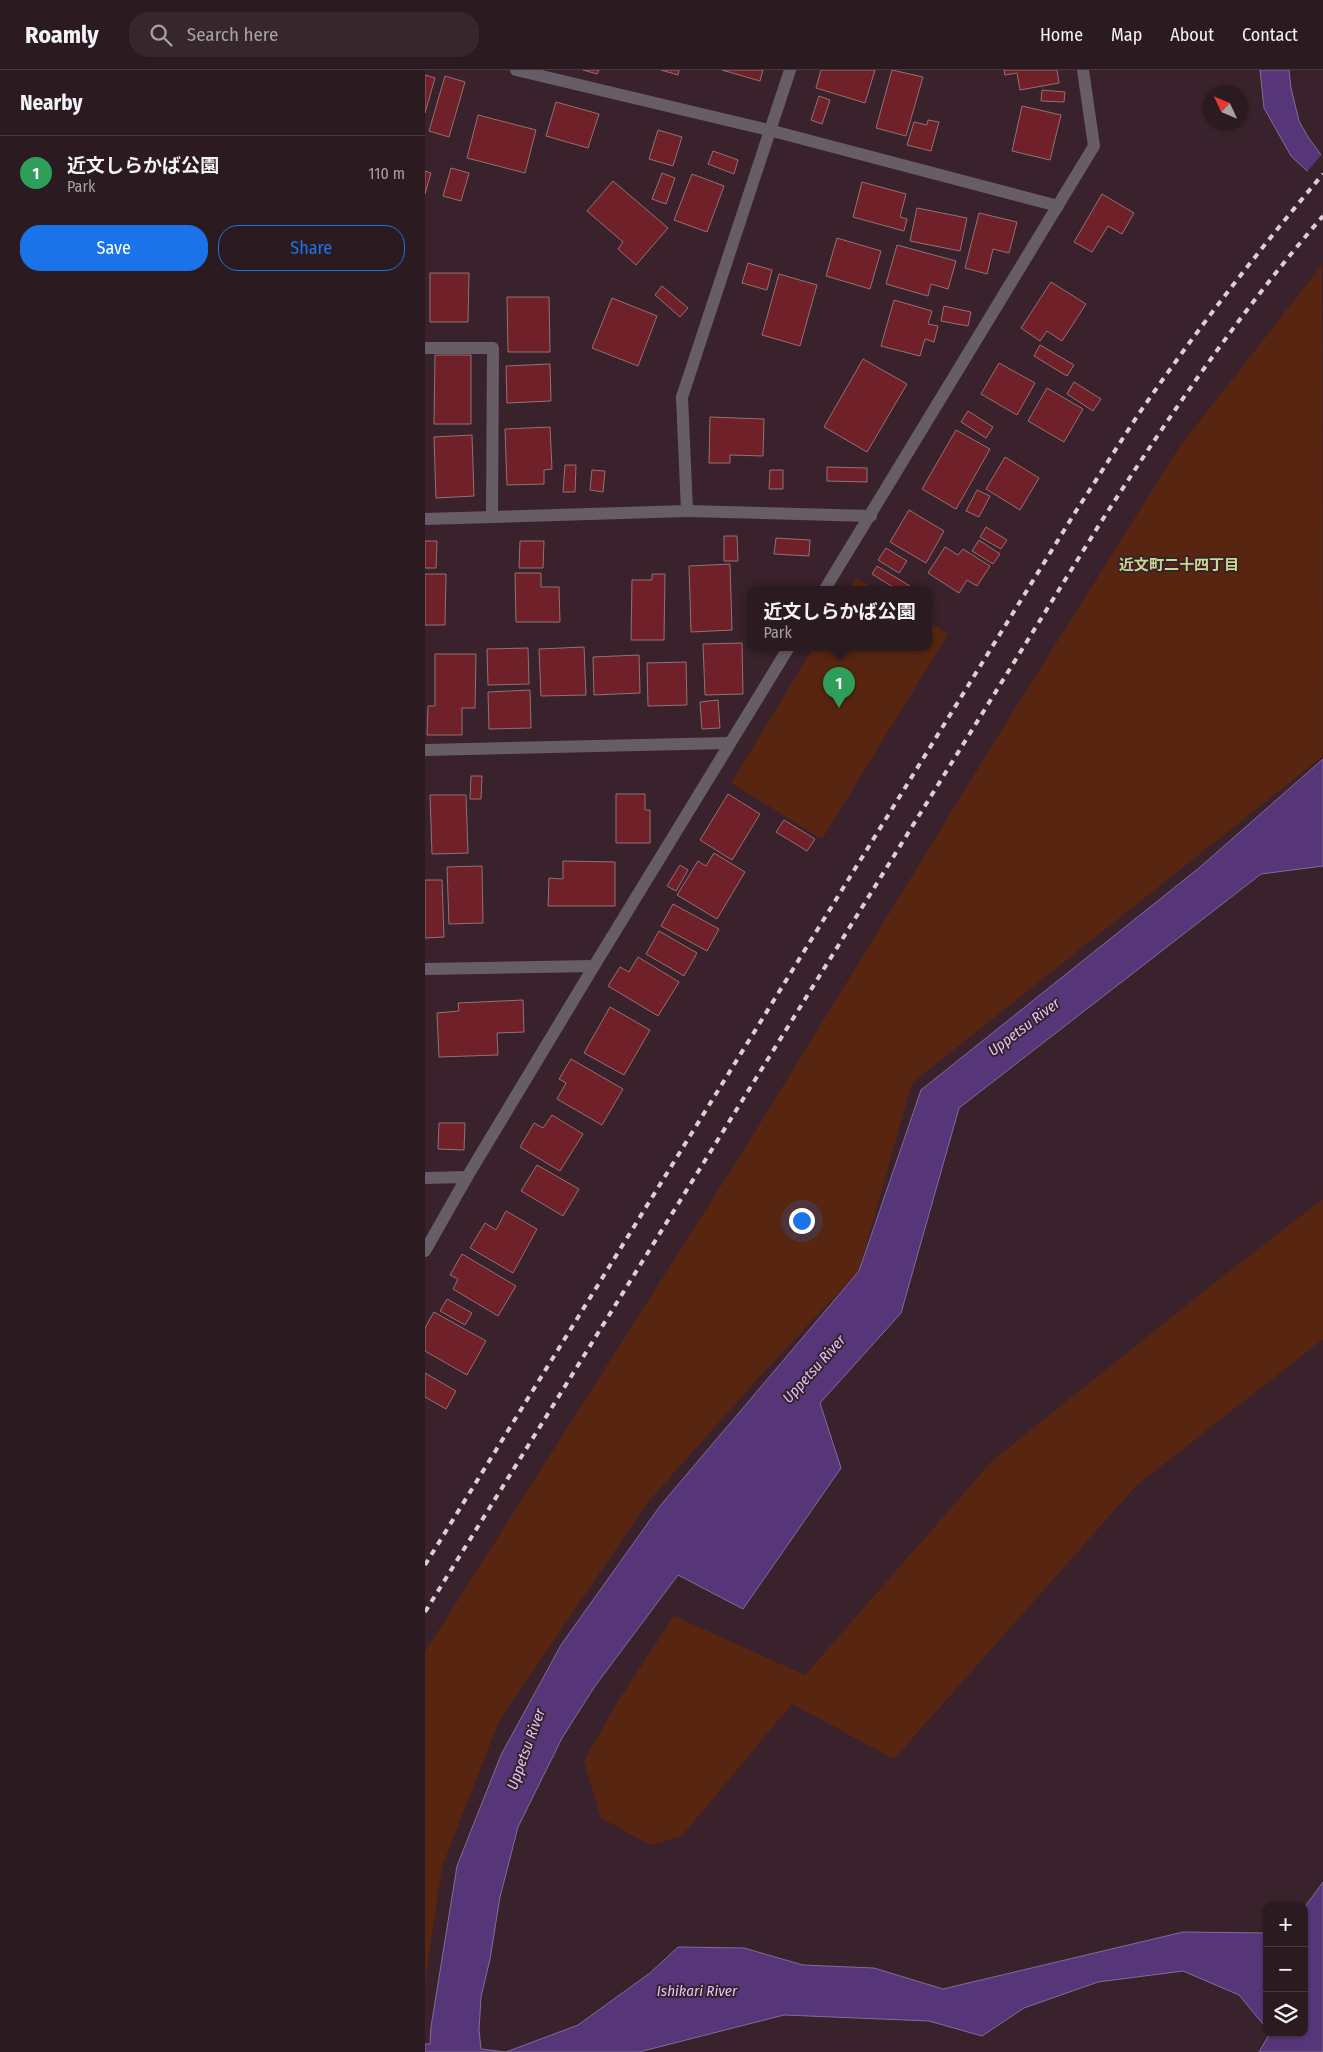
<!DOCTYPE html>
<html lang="en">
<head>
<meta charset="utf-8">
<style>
	:root { --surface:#2b1a20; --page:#37272d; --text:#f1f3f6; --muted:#a6a1a5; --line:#47383e; --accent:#1a73e8 }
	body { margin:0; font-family:"Fira Sans Condensed","Noto Sans JP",sans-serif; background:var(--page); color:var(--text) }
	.controls { position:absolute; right:15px; bottom:15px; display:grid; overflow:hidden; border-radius:10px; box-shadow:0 1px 4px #0004 }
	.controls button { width:45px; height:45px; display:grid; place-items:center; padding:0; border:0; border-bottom:1px solid var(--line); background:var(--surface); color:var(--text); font:25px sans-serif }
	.compass { position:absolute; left:778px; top:15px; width:45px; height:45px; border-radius:50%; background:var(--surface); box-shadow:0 1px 4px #0004; rotate:314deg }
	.you { position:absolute; left:376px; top:1150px; width:18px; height:18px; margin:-12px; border:4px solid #fff; border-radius:50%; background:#1a73e8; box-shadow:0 0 0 8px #1a73e833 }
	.badge { display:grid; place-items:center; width:32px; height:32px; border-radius:50%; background:var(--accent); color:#fff; font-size:16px; font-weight:700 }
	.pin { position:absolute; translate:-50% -41px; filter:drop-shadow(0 1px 2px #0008) }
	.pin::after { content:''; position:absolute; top:26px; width:18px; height:15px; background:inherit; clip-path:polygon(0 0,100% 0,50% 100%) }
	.popup { position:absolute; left:322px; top:516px; width:185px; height:65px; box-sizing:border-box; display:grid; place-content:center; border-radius:10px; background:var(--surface); filter:drop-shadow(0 1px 4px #0005); font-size:16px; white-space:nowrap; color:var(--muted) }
	.popup b { font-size:19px; color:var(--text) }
	.popup::after { content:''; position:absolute; left:50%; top:100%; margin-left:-10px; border:10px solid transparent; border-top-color:var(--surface) }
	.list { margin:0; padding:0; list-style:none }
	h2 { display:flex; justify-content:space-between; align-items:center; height:65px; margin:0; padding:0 20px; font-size:21px }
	h2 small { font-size:16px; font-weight:400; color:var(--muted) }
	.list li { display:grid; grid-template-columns:32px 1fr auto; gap:15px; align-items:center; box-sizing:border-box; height:75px; padding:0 20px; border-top:1px solid var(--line) }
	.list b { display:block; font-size:19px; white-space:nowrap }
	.list p { margin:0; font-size:16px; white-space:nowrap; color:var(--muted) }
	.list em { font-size:16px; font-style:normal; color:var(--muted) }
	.actions { display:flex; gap:10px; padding:15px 20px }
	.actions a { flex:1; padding:11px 0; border:1px solid var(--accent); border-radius:20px; text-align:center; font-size:18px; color:var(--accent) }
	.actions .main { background:var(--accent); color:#fff }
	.icon { flex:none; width:28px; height:28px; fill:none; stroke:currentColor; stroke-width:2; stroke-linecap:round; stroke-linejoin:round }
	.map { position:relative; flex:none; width:898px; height:1982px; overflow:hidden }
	header { display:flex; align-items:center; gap:30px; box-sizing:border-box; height:70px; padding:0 25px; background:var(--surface); border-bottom:1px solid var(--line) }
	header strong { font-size:24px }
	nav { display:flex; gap:28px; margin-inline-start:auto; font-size:18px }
	.search { width:350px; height:45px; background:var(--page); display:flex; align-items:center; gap:12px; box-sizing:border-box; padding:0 18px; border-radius:20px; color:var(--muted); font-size:19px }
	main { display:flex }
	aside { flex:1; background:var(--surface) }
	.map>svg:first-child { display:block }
	.green { fill:#582610 }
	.water { fill:#563678; stroke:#856a9a }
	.pier { fill:#39222b }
	.building { fill:#702028; stroke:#917272 }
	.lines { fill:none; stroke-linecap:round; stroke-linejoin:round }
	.service { stroke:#675d66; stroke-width:12 }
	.minor { stroke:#675d66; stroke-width:12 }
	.rail { stroke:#decdd4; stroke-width:4; stroke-dasharray:6 6; stroke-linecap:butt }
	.labels { text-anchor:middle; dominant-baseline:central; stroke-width:4; stroke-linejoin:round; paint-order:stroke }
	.neighbourhood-label { font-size:15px; font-weight:bold; fill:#c9d98d; stroke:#39222b }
	.water-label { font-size:15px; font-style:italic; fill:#ddc4ff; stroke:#39222b }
</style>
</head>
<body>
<header>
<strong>Roamly</strong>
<div class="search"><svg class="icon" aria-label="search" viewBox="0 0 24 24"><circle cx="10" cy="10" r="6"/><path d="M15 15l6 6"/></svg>Search here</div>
<nav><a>Home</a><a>Map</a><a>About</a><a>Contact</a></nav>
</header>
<main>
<aside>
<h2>Nearby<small></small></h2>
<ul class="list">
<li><span class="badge" style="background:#2e9e5b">1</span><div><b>近文しらかば公園</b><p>Park</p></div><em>110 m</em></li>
</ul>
<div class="actions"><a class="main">Save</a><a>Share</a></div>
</aside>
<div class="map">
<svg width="898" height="1982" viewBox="0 0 898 1982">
	<rect width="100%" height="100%" fill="#39222b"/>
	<g class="green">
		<path d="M897 195 898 686 487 1013 434 1201 336 1305 223 1432 74 1651 17 1797 0 1911V1582L320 1078 568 674 755 376Z"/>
		<path d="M432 508 451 519H425Z"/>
		<path d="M503 551 523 564 397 769 306 713 389 577H503Z"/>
		<path d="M898 1129V1269L711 1416 469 1689 367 1634 257 1766 225 1775 176 1748 159 1691 193 1631 249 1546 380 1605 567 1391 798 1206Z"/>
	</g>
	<g class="water">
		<path d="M835 0H864L866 18 874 51 883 67 897 86 898 116 866 86 839 38Z"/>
		<path d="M898 689V796L836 804 534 1038 476 1243 395 1333 416 1398 318 1539 253 1505 170 1616 137 1668 93 1757 75 1827 65 1889 56 1927 54 1960 56 1979 81 1982 153 1955 225 1903 253 1877 319 1878 378 1895 449 1898 518 1919 758 1862 842 1863V1959L814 1925 758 1901 673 1912 599 1938 557 1966 504 1951 359 1945 214 1982H0V1974H5L6 1957 32 1796 76 1685 136 1575 235 1436 434 1201 496 1020 774 798Z"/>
		<path d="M898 1812V1982H834L845 1963H879V1838Z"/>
	</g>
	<path class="pier" d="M898 83V118L881 103Z"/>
	<g class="building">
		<path d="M158 0H174L172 4Z"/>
		<path d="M236 0H254L253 5Z"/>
		<path d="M297 0H338L335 11Z"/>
		<path d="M396 0H450L440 33 391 18Z"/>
		<path d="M467 0 498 7 481 66 451 58Z"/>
		<path d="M579 0H632L634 13 595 20 592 3 580 5Z"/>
		<path d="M0 5 10 8 0 43Z"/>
		<path d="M20 6 40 12 24 67 4 61Z"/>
		<path d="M617 20 640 22 639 32 616 31Z"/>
		<path d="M394 26 405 30 397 54 386 50Z"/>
		<path d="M131 32 174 44 163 78 121 66Z"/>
		<path d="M597 36 636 45 625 90 587 81Z"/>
		<path d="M53 45 111 60 100 103 42 88Z"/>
		<path d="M503 50 514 52 506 81 482 75 489 52 502 55Z"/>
		<path d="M233 60 257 67 248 96 224 89Z"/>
		<path d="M288 81 313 90 309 104 283 94Z"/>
		<path d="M26 98 44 103 36 131 18 126Z"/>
		<path d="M0 101 6 103 0 124Z"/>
		<path d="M237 103 250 108 241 134 227 129Z"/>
		<path d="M267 104 299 116 282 162 249 150Z"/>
		<path d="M188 111 243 158 211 195 193 179 198 172 162 141Z"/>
		<path d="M437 112 481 124 475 147 482 149 479 161 428 147Z"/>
		<path d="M677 124 709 143 697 164 683 156 667 182 649 172Z"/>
		<path d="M492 138 542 148 535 181 485 171Z"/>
		<path d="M554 143 592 152 584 183 568 179 562 204 540 198Z"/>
		<path d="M412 168 456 181 445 219 401 206Z"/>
		<path d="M472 175 531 191 523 219 506 214 503 226 461 214Z"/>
		<path d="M323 193 347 200 342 220 317 213Z"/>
		<path d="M5 203H44L43 252H5Z"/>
		<path d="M354 204 392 215 375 276 337 265Z"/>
		<path d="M626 212 661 234 637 271 622 261 615 271 596 258Z"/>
		<path d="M237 216 263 238 255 247 230 225Z"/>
		<path d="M82 227H124L125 282H83Z"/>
		<path d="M187 228 232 246 213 296 167 278Z"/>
		<path d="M469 230 507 241 503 254 513 256 509 272 500 269 495 286 456 276Z"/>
		<path d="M519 236 546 242 543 256 516 251Z"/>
		<path d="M615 275 649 295 642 306 609 286Z"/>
		<path d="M10 285H46V354H9Z"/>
		<path d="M438 289 482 314 442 382 399 357Z"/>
		<path d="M574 293 610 313 592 345 556 324Z"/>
		<path d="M125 294 126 331 82 333 81 296Z"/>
		<path d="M649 312 676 329 668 341 642 324Z"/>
		<path d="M622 318 658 339 639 372 603 351Z"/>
		<path d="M543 341 568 357 561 368 536 352Z"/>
		<path d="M285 347 339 349 338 386 305 385V393H284Z"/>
		<path d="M125 357 127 399 119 400V414L82 415 80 359Z"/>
		<path d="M531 360 565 379 531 439 497 419Z"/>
		<path d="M47 365 49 426 11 428 9 367Z"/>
		<path d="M580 387 614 408 595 440 561 419Z"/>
		<path d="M140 395H151L150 422H138Z"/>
		<path d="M402 397 442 398V412L402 411Z"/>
		<path d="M167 400 180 401 178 422 165 420Z"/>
		<path d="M345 400H358V419H344Z"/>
		<path d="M552 420 565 426 554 447 541 441Z"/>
		<path d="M484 440 519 461 501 493 465 472Z"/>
		<path d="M561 457 582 470 576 479 555 467Z"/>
		<path d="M299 466H312L313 491H299Z"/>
		<path d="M351 468 385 470 384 486 349 484Z"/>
		<path d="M554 470 575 484 568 494 547 481Z"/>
		<path d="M0 471H12L11 498H0Z"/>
		<path d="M95 471H119L118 498H94Z"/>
		<path d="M520 477 533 485 538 479 565 496 552 516 542 510 534 523 503 503Z"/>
		<path d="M461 478 482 491 474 503 453 490Z"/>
		<path d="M305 494 307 560 266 562 264 496Z"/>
		<path d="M452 496 485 516 482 519H471L447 504Z"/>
		<path d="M90 503H116V517H134L135 552H91Z"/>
		<path d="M0 504H21L20 555H0Z"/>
		<path d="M227 504H240L239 570H206L207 510H227Z"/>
		<path d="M317 573 318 624 280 625 278 574Z"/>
		<path d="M159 577 161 625 116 626 114 579Z"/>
		<path d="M103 578 104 614 63 615 62 579Z"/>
		<path d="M10 584H51L50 638H37V665H2L3 636H10Z"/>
		<path d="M214 585 215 623 169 625 168 587Z"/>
		<path d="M261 592 262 635 223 636 222 593Z"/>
		<path d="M105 620 106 658 64 659 63 622Z"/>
		<path d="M293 630 295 658 277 659 275 632Z"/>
		<path d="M46 706H57L56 729H45Z"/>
		<path d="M191 724H220V740H225V773H191Z"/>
		<path d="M303 724 335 744 307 790 275 770Z"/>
		<path d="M5 725H41L43 783 7 784Z"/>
		<path d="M359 750 390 769 382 781 351 762Z"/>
		<path d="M289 783 320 802 292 849 252 825 273 791 281 796Z"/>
		<path d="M138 791 190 792V836H123L124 808 138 809Z"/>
		<path d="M255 795 263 800 251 821 242 816Z"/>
		<path d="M57 796 58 853 24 854 22 797Z"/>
		<path d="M0 810H17L19 867 0 868Z"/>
		<path d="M248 834 294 859 282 881 236 856Z"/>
		<path d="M234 861 272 883 259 906 221 884Z"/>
		<path d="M213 887 254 912 233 946 183 916 195 897 204 902Z"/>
		<path d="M98 930 99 962 72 963 73 985 14 987 12 943 34 941 33 933Z"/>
		<path d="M185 937 225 960 199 1005 159 983Z"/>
		<path d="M146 989 198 1019 177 1055 132 1029 141 1013 134 1009Z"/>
		<path d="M127 1045 158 1064 135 1101 95 1077 109 1053 118 1058Z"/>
		<path d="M14 1053H40L39 1080 13 1079Z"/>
		<path d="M112 1095 154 1119 138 1146 96 1121Z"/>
		<path d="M81 1141 112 1159 88 1203 45 1178 60 1153 71 1160Z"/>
		<path d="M37 1184 91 1216 73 1246 28 1219 33 1209 25 1205Z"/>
		<path d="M22 1229 47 1243 40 1255 15 1241Z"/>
		<path d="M9 1242 61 1271 42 1305 0 1281V1258Z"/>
		<path d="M0 1303 31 1321 21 1339 0 1327Z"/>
	</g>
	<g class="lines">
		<path class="service" d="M0 278H68L67 447"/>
		<g class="minor">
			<path d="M91 0 344 60 633 136"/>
			<path d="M262 441 257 327 365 0"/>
			<path d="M0 449 262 441 446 446"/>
			<path d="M400 519 669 76 658 0"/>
			<path d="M0 680 303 673"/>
			<path d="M0 899 169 896"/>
			<path d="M0 1108 42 1107"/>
			<path d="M0 1181 42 1107 169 896 364 577"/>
		</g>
		<g class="rail">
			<path d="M0 1495 651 441C672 409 692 377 713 345 770 262 833 181 898 104"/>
			<path d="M0 1542 676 452C744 346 815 242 898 146"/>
		</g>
	</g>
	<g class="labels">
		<g class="neighbourhood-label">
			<text x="754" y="495">近文町二十四丁目</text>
		</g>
		<g class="water-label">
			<text transform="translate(599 957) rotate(-37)">Uppetsu River</text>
			<text transform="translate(389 1299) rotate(-48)">Uppetsu River</text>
			<text transform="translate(101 1679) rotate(-70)">Uppetsu River</text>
			<text x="272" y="1921">Ishikari River</text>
		</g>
	</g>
</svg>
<div class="controls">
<button>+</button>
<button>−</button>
<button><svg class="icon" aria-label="layers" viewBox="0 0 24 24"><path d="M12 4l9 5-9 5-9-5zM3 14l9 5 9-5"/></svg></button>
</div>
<svg class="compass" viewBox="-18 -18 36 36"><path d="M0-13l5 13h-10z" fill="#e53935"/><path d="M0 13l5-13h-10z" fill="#a6a1a5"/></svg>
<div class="you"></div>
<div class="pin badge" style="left:414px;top:638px;background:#2e9e5b">1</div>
<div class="popup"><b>近文しらかば公園</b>Park</div>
</div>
</main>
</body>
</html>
